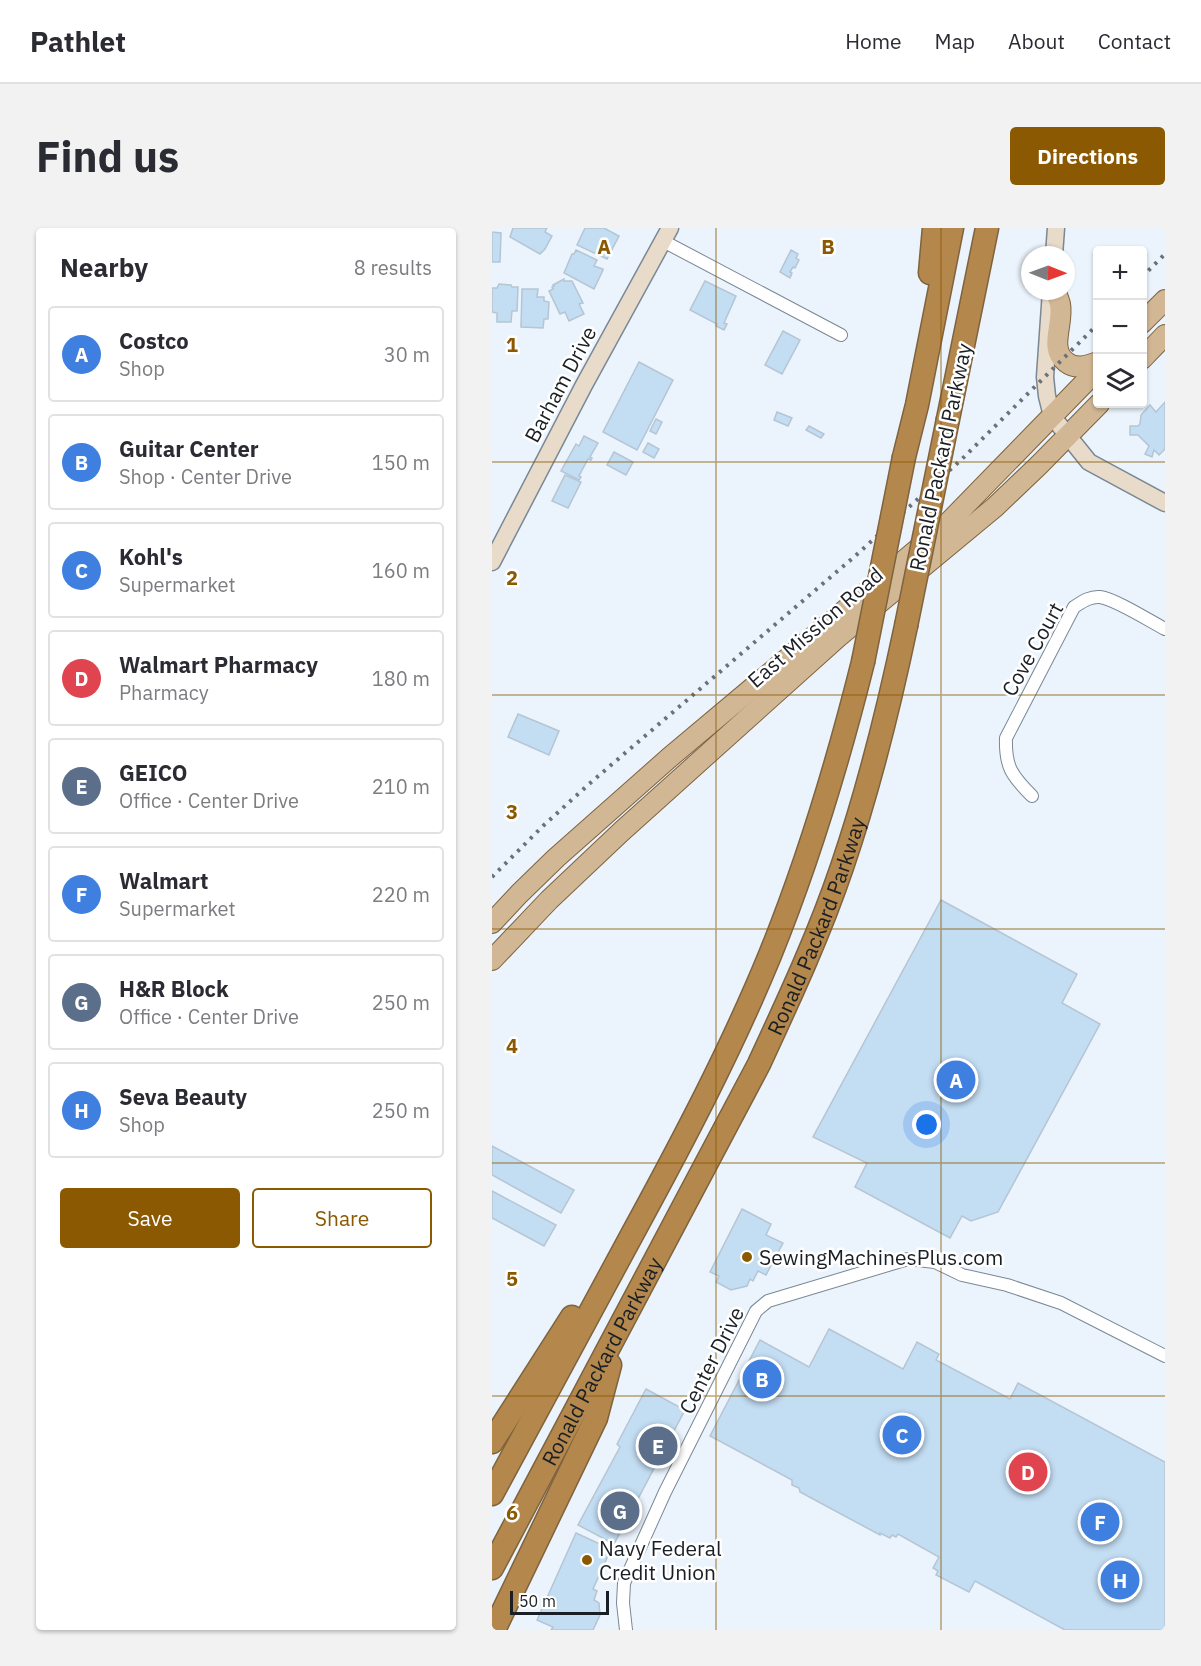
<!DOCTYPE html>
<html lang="en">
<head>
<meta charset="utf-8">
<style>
	:root { --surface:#fff; --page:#f2f2f3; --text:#2b2b33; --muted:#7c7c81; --line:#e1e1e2; --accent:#8a5901 }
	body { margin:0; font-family:"IBM Plex Sans",sans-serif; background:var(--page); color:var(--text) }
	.controls { position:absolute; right:18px; top:18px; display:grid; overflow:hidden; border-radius:6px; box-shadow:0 2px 4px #0004 }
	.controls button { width:54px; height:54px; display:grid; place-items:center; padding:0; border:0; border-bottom:2px solid var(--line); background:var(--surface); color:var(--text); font:30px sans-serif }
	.compass { position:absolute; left:529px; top:18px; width:54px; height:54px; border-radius:50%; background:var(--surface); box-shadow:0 2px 4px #0004; rotate:91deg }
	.scale { position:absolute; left:18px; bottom:15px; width:99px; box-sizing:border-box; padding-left:6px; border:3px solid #191f24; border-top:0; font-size:16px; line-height:21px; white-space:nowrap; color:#191f24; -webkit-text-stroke:4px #fff; paint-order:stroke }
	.you { position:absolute; left:435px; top:897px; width:21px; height:21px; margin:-15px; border:4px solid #fff; border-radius:50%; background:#1a73e8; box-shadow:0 0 0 9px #1a73e833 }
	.badge { display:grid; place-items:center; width:39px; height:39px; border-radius:50%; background:var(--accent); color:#fff; font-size:20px; font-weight:700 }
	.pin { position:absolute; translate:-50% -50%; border:3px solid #fff; box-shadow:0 2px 6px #0006 }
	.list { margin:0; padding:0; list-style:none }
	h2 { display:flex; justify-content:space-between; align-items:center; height:78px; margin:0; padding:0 24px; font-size:26px }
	h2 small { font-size:20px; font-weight:400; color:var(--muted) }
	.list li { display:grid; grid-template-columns:39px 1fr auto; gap:18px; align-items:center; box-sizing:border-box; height:96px; margin:0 12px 12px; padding:0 12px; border:2px solid var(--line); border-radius:6px }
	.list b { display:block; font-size:22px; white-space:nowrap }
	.list p { margin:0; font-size:20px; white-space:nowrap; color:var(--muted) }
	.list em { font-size:20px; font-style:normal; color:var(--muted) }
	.actions { display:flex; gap:12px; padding:18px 24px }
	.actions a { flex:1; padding:14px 0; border:2px solid var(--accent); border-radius:6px; text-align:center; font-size:21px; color:var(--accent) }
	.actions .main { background:var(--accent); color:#fff }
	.icon { flex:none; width:33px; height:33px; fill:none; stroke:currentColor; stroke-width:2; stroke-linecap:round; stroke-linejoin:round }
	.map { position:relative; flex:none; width:673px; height:1402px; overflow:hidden; border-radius:6px }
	header { display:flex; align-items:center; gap:36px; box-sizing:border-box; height:84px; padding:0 30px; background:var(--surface); border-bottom:2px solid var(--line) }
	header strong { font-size:28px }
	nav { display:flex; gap:33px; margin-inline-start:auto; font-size:21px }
	.intro { display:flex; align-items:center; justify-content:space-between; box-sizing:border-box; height:144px; padding:0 36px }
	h1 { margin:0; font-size:42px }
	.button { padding:15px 27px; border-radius:6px; background:var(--accent); color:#fff; font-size:21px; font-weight:700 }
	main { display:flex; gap:36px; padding:0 36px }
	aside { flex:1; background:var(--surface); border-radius:6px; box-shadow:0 2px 4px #0004 }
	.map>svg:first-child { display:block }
	.building { fill:#c3ddf3; stroke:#b5c5d3; stroke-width:1.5 }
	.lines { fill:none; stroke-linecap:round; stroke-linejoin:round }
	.street-casing { stroke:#7a8895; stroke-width:14 }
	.secondary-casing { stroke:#7a8895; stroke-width:19 }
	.primary-casing { stroke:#7e633e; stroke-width:22 }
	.highway-casing { stroke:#7e633e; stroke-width:25 }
	.street { stroke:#fff; stroke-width:12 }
	.secondary { stroke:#e8dbc9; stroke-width:16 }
	.primary { stroke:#d2b794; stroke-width:20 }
	.highway { stroke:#b4874c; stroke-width:22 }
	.rail { stroke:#6a7178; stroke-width:4; stroke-dasharray:3 6; stroke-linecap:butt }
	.highway-bridge-casing { stroke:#7e633e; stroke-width:25; stroke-linecap:butt }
	.highway-bridge { stroke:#b4874c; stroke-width:22 }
	.grid { fill:none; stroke:#8a5901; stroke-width:1.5; stroke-opacity:0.55 }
	.poi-dot { fill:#8a5901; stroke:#fff; stroke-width:2 }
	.labels { text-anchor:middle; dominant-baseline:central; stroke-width:5; stroke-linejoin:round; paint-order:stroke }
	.street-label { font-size:21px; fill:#191f24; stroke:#fff }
	.poi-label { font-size:21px; fill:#191f24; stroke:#fff; text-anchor:start }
	.grid-label { font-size:20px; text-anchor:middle; font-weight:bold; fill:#8a5901; stroke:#fff; stroke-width:5; stroke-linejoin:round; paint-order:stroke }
</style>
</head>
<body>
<header>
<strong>Pathlet</strong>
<nav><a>Home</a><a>Map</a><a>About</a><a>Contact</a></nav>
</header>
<div class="intro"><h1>Find us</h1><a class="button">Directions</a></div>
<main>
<aside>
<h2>Nearby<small>8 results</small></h2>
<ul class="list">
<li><span class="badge" style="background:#3f7fe0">A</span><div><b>Costco</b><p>Shop</p></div><em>30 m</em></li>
<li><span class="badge" style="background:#3f7fe0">B</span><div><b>Guitar Center</b><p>Shop · Center Drive</p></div><em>150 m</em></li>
<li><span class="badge" style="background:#3f7fe0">C</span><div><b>Kohl's</b><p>Supermarket</p></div><em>160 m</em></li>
<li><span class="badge" style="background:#e0444e">D</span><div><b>Walmart Pharmacy</b><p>Pharmacy</p></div><em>180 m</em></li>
<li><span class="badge" style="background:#5c6f8a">E</span><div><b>GEICO</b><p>Office · Center Drive</p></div><em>210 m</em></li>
<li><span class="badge" style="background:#3f7fe0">F</span><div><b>Walmart</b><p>Supermarket</p></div><em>220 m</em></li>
<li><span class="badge" style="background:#5c6f8a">G</span><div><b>H&amp;R Block</b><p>Office · Center Drive</p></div><em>250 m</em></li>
<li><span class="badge" style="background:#3f7fe0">H</span><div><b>Seva Beauty</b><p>Shop</p></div><em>250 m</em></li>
</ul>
<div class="actions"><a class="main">Save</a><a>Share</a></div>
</aside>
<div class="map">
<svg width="673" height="1402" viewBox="0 0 673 1402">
	<rect width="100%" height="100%" fill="#ebf4fd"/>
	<g class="building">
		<path d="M21 0H55L53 4 60 8 53 21 48 26 18 9Z"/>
		<path d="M93 0H112L127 8 115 31 85 17Z"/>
		<path d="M0 4 9 5 8 34H0Z"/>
		<path d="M84 22 105 32 102 38 111 41V42L102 61 72 45 80 26H82Z"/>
		<path d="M299 22 306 26 304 30 307 32 303 40 301 39 298 44 300 45 298 50 288 44Z"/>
		<path d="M72 51V53H80L91 75 87 76 92 86 77 93 73 84 68 86 57 63 61 61 60 59 62 58 61 57Z"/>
		<path d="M213 53 244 68 232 95 235 96 232 102 224 98 225 96 198 82Z"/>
		<path d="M7 56 19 57 20 59H26L25 83H20L19 94H5V85L0 84V60H5Z"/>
		<path d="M30 61H46L45 69H52V73L57 74 56 91H52L51 100 29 99Z"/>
		<path d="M291 103 308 112 290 146 273 137Z"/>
		<path d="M147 134 181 152 145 222 111 204Z"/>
		<path d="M673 174V221L667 227 662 222 660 229 653 226 657 218 646 207H638V198H646L648 196 649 187 658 177 664 184Z"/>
		<path d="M285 184 300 190 296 198 282 192Z"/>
		<path d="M164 191 170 194 164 206 158 203Z"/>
		<path d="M317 198 332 206 329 210 314 202Z"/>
		<path d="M92 208 106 215 98 229 100 230 99 232 96 231 87 248 89 249 87 252 69 243 84 216 87 218Z"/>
		<path d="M156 215 167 221 162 230 151 224Z"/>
		<path d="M122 224 141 234 134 247 115 237Z"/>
		<path d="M73 247 89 254 76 280 60 273Z"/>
		<path d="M26 486 67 503 57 527 16 509Z"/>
		<path d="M449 672 585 746 570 775 608 796 506 984 479 993 470 988 458 1010 363 959 375 935 321 909Z"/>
		<path d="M0 918 82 962 69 985 0 947Z"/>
		<path d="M0 963 64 997 52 1018 0 990Z"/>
		<path d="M250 981 279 996 274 1007 291 1015 274 1047 266 1043 261 1053 258 1051 255 1058 239 1062 224 1054 227 1048 218 1044Z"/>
		<path d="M337 1101 411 1141 425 1114 447 1126 444 1132 518 1171 526 1155 673 1234V1402H573L483 1353 477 1364 444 1347 446 1343 441 1340 447 1329 406 1306 404 1309 400 1307 398 1310 388 1305V1307L308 1264 307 1260 300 1257V1252L218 1208 268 1112 317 1139Z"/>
		<path d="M154 1161 193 1182 122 1316 86 1297 128 1219 125 1216Z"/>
		<path d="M84 1305 119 1321 101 1361 105 1363 102 1372 107 1375 108 1387 101 1402H59L61 1399 45 1392Z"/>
	</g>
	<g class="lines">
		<g class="street-casing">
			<g id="street">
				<path d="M171 13 349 107"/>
				<path d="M540 568C520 548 513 539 514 510L582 379C590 374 598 368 608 369 623 371 658 393 673 401"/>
				<path d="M134 1402 131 1375 132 1355 173 1264 264 1083 276 1073 416 1031 443 1034 470 1047 515 1057 569 1075 673 1128"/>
			</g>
		</g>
		<g class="secondary-casing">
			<g id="secondary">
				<path d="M562 27 564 0"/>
				<path d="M559 63 553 149 555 168 560 188 597 234 673 275"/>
				<path d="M0 334 92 157 178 0"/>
			</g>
		</g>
		<g class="primary-casing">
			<g id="primary">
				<path d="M563 63C565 67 567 72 568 76 572 96 556 120 574 134 584 142 595 138 606 134"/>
				<path d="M650 95 673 72"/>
				<path d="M650 131 673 107"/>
				<path d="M0 695 27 666 64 630 177 530 452 299 606 141"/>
				<path d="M0 732 57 672 130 603 346 409 503 279 547 237 607 176"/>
			</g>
		</g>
		<g class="highway-casing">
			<g id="highway">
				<path d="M438 45 442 0"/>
				<path d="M456 191 495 0"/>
				<path d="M412 229 425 177 460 0"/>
				<path d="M0 1214 80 1089"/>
				<path d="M0 1266C47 1178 95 1091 142 1003 191 913 239 822 278 727 317 631 346 534 371 434"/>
				<path id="s1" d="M0 1340 267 836C297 771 327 707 350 639 377 560 397 479 414 398"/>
				<path d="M2 1402 104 1190 118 1137"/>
			</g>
		</g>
		<use href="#street" class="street"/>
		<use href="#secondary" class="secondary"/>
		<use href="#primary" class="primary"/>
		<use href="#highway" class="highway"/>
		<g class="rail">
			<path d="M650 49 673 26"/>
			<path d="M0 649 51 598 97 556 362 329 470 231 606 96"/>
		</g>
		<g class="highway-bridge-casing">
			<g id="highway-bridge">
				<path d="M414 398 456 191"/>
				<path d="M371 434 412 229"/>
			</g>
		</g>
		<use href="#highway-bridge" class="highway-bridge"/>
	</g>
	<path class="grid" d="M224 0V1402M449 0V1402M0 234H673M0 467H673M0 701H673M0 935H673M0 1168H673"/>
	<g class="poi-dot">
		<circle cx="255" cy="1029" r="6"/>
		<circle cx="95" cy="1332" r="6"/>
	</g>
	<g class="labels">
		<g class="street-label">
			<text transform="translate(68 156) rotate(-62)">Barham Drive</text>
			<text transform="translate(448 229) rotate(-78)">Ronald Packard Parkway</text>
			<text transform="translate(323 399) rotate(-41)">East Mission Road</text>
			<text transform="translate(540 421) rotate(-61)">Cove Court</text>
			<text stroke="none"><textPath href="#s1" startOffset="720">Ronald Packard Parkway</textPath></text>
			<text transform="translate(219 1132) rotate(-63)">Center Drive</text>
			<text stroke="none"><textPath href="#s1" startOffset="234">Ronald Packard Parkway</textPath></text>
		</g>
		<g class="poi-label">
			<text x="267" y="1029">SewingMachinesPlus.com</text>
			<text x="107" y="1320">Navy Federal<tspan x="107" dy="24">Credit Union</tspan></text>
		</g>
	</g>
	<g class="grid-label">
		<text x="112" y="26">A</text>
		<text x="336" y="26">B</text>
		<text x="20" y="124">1</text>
		<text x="20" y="357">2</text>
		<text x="20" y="591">3</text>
		<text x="20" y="825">4</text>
		<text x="20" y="1058">5</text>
		<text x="20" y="1292">6</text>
	</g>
</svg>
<div class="controls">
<button>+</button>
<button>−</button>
<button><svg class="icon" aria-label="layers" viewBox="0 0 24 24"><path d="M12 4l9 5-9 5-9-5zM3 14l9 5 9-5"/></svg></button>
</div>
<svg class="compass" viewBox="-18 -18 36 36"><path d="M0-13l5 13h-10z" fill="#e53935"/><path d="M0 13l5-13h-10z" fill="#7c7c81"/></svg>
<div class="scale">50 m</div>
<div class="you"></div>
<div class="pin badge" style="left:464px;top:852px;background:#3f7fe0">A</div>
<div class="pin badge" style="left:270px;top:1151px;background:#3f7fe0">B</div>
<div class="pin badge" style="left:410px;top:1207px;background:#3f7fe0">C</div>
<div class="pin badge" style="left:536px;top:1244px;background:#e0444e">D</div>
<div class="pin badge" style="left:166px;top:1218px;background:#5c6f8a">E</div>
<div class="pin badge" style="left:608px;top:1294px;background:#3f7fe0">F</div>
<div class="pin badge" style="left:128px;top:1283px;background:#5c6f8a">G</div>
<div class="pin badge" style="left:628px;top:1352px;background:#3f7fe0">H</div>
</div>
</main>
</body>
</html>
